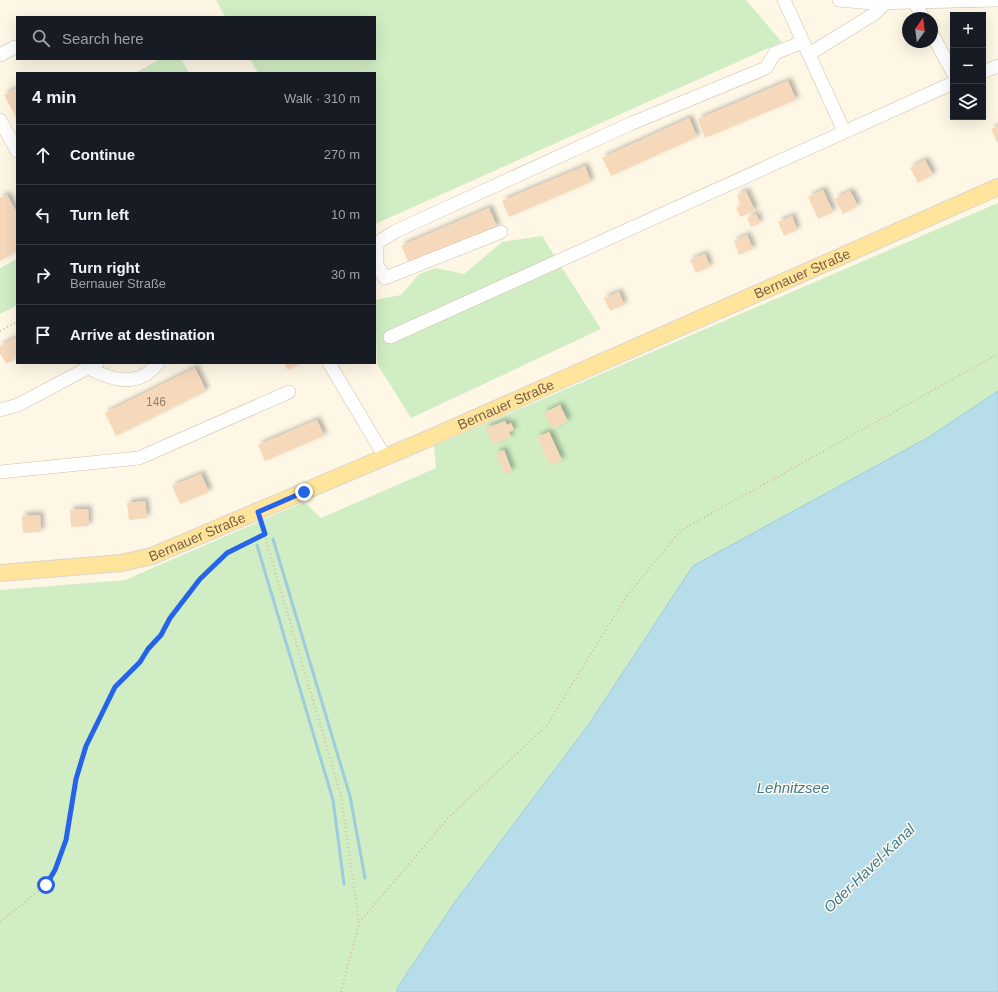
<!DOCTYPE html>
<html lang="en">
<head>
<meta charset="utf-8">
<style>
	:root { --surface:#171b24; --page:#242831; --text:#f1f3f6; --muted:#9ea1a6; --line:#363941 }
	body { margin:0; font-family:Helvetica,sans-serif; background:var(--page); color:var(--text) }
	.controls { position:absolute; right:12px; top:12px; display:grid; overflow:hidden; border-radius:0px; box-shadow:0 4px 16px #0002 }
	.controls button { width:36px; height:36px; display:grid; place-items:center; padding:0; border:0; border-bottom:1px solid var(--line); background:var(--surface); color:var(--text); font:20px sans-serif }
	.compass { position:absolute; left:902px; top:12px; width:36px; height:36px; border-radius:50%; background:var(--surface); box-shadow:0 4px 16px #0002; rotate:14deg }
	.stop { position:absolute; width:12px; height:12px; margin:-9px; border:3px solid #2563eb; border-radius:50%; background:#fff }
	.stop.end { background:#2563eb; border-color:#fff; box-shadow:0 1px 4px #0008 }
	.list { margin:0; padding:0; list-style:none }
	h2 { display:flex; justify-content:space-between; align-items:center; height:52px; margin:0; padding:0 16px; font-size:17px }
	h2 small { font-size:13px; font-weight:400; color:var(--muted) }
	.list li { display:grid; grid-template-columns:26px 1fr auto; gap:12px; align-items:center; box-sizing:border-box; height:60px; padding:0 16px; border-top:1px solid var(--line) }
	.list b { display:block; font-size:15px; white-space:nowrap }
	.list p { margin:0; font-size:13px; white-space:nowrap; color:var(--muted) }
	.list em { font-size:13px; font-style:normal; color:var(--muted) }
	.icon { flex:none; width:22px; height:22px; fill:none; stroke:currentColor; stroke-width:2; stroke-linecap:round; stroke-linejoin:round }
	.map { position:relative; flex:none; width:998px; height:992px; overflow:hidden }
	.search { position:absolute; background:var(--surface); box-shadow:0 4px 16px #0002; left:16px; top:16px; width:360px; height:44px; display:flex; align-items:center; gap:10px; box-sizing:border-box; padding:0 14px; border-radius:0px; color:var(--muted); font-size:15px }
	.panel { position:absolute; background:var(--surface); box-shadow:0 4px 16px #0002; left:16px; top:72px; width:360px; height:292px; border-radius:0px }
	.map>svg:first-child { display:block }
	.green { fill:#d0edc3 }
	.water { fill:#b8ddea; stroke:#9eccdc }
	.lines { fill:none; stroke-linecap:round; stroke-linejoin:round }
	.stream { stroke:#9eccdc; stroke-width:3 }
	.building { fill:#f6d9bb; filter:url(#shadow) }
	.minor-casing { stroke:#d1c0aa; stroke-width:14 }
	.major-casing { stroke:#dcd5cf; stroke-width:18 }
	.path { stroke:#dbbc9e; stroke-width:2; stroke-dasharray:1 3; stroke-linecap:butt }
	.minor { stroke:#fff; stroke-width:13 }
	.major { stroke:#ffe49c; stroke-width:16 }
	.route { stroke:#2563eb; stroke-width:5 }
	.labels { text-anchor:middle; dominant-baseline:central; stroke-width:3; stroke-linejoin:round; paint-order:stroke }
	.number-label { font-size:12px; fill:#997e65 }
	.street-label { font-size:14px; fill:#7a5f48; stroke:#fffaee }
	.water-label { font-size:15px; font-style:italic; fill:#407a8f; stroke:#fffaee }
</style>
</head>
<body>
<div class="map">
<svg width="998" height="992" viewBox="0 0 998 992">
	<defs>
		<filter id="shadow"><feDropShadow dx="3.5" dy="-3.5" stdDeviation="2" flood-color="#0004"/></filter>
	</defs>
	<rect width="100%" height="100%" fill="#fef7e6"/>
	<g class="green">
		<path d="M216 0H746L782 42 375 224V73H258L250 59H375V17H225Z"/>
		<path d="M160 59H181L189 73H135Z"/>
		<path d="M998 203V391L929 437 589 724 455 902 397 987V992H0V590L125 580 304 502 321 518 436 468 434 446Z"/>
		<path d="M542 236 601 329 411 418 377 364 375 300 401 295 419 274 436 268 464 274 502 242Z"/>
		<path d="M17 259V305L0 314V268Z"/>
	</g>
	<path class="water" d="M998 391V992H397V988L455 902 589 724 693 566 929 437Z"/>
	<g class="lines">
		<g class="stream">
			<path d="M273 539 350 796 365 878"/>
			<path d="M257 545 333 800 344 884"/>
		</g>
	</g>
	<g class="building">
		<path d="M788 81 796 100 705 138 698 119Z"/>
		<path d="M17 88V119L4 95Z"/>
		<path d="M689 118 697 137 611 176 602 158Z"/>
		<path d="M998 126V142H997L991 129Z"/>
		<path d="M925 160 933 175 918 183 910 168Z"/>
		<path d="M585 166 591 182 509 217 502 201Z"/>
		<path d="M823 190 833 212 818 219 808 197Z"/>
		<path d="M746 191 755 211 740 217 736 208 741 206 737 195Z"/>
		<path d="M850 191 858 206 843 214 835 199Z"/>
		<path d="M7 195 17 213V251L0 261V198Z"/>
		<path d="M489 208 497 227 410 265 401 246Z"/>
		<path d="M756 214 760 223 751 227 747 218Z"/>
		<path d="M792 216 797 230 784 236 778 222Z"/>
		<path d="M747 235 753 249 739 255 734 241Z"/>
		<path d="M705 254 710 267 696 273 690 260Z"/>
		<path d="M619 292 624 305 610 311 604 298Z"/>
		<path d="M17 337V358L6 364 0 353V346Z"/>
		<path d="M284 363H301L288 370Z"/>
		<path d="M195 368 206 391 116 436 105 413Z"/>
		<path d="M560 405 568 421 552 429 544 413Z"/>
		<path d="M317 420 324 436 265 461 258 445Z"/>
		<path d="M505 421 507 425 511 423 514 430 509 432 511 437 493 444 486 428Z"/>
		<path d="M549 432 562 460 550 465 537 437Z"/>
		<path d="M504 450 512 471 505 474 496 453Z"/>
		<path d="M201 474 209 492 180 504 172 486Z"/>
		<path d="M145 501 147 518 129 520 127 503Z"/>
		<path d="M88 509 89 526 71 527 70 510Z"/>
		<path d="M40 515 41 532 23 533 22 516Z"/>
	</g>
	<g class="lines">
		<g class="minor-casing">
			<g id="minor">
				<path d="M784 0 844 131"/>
				<path d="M839 0 872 3 998 0"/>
				<path d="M914 1 923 18"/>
				<path d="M932 34 953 73"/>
				<path d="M809 54 874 14 886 2"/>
				<path d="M0 55 15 47"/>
				<path d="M983 72 998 66"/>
				<path d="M0 120 17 151"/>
				<path d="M501 232 385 278 377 265V243L396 231 630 124 766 68 775 53 803 42"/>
				<path d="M390 337 953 83"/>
				<path d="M329 363 385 457"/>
				<path d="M88 368C112 380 138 389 158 363"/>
				<path d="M0 410 18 405 97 363"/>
				<path d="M0 472 139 458 289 392"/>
			</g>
		</g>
		<g class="major-casing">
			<g id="major">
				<path id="s1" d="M0 573 121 563 152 556 430 438 998 187"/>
			</g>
		</g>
		<g class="path">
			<path d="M0 331 17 322"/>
			<path d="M261 523 341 796 359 923"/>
			<path d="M0 922 46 885 55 870 66 840 76 779 86 746 115 687 139 662 148 649 161 635 170 618 200 579 227 553 265 534"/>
			<path d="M341 992 359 923 448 818 547 725 626 597 680 531 998 354"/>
		</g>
		<use href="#minor" class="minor"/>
		<use href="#major" class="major"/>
	</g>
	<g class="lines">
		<path class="route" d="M46 885 55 870 66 840 76 779 86 746 115 687 140 662 148 649 161 635 170 618 200 579 227 553 265 534 258 512 304 492"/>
	</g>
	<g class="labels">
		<g class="number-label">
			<text x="156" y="402">146</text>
		</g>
		<g class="street-label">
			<text stroke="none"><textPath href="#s1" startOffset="862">Bernauer Straße</textPath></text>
			<text stroke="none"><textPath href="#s1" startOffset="538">Bernauer Straße</textPath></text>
			<text stroke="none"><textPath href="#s1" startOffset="202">Bernauer Straße</textPath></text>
		</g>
		<g class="water-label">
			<text x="793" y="787">Lehnitzsee</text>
			<text transform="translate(869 868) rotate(-44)">Oder-Havel-Kanal</text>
		</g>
	</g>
</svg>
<div class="controls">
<button>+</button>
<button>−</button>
<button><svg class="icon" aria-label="layers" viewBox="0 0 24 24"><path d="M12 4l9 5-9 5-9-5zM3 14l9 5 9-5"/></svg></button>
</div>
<svg class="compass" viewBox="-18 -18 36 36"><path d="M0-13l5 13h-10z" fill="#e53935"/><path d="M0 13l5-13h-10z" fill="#9ea1a6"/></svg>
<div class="stop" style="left:46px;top:885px"></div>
<div class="stop end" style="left:304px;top:492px"></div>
<div class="search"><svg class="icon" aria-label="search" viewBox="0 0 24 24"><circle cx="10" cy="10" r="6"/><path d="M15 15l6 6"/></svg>Search here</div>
<section class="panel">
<h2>4 min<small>Walk · 310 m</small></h2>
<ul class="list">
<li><svg class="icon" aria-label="ahead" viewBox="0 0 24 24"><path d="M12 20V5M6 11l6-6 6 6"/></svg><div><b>Continue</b></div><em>270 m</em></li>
<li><svg class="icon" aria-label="left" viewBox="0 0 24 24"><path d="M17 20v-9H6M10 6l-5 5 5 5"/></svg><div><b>Turn left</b></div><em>10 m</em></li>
<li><svg class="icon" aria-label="right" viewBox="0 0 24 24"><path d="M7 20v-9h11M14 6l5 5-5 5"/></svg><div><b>Turn right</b><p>Bernauer Straße</p></div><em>30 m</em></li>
<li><svg class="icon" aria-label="arrive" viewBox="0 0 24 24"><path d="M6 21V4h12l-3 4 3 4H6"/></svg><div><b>Arrive at destination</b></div></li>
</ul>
</section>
</div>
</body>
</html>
